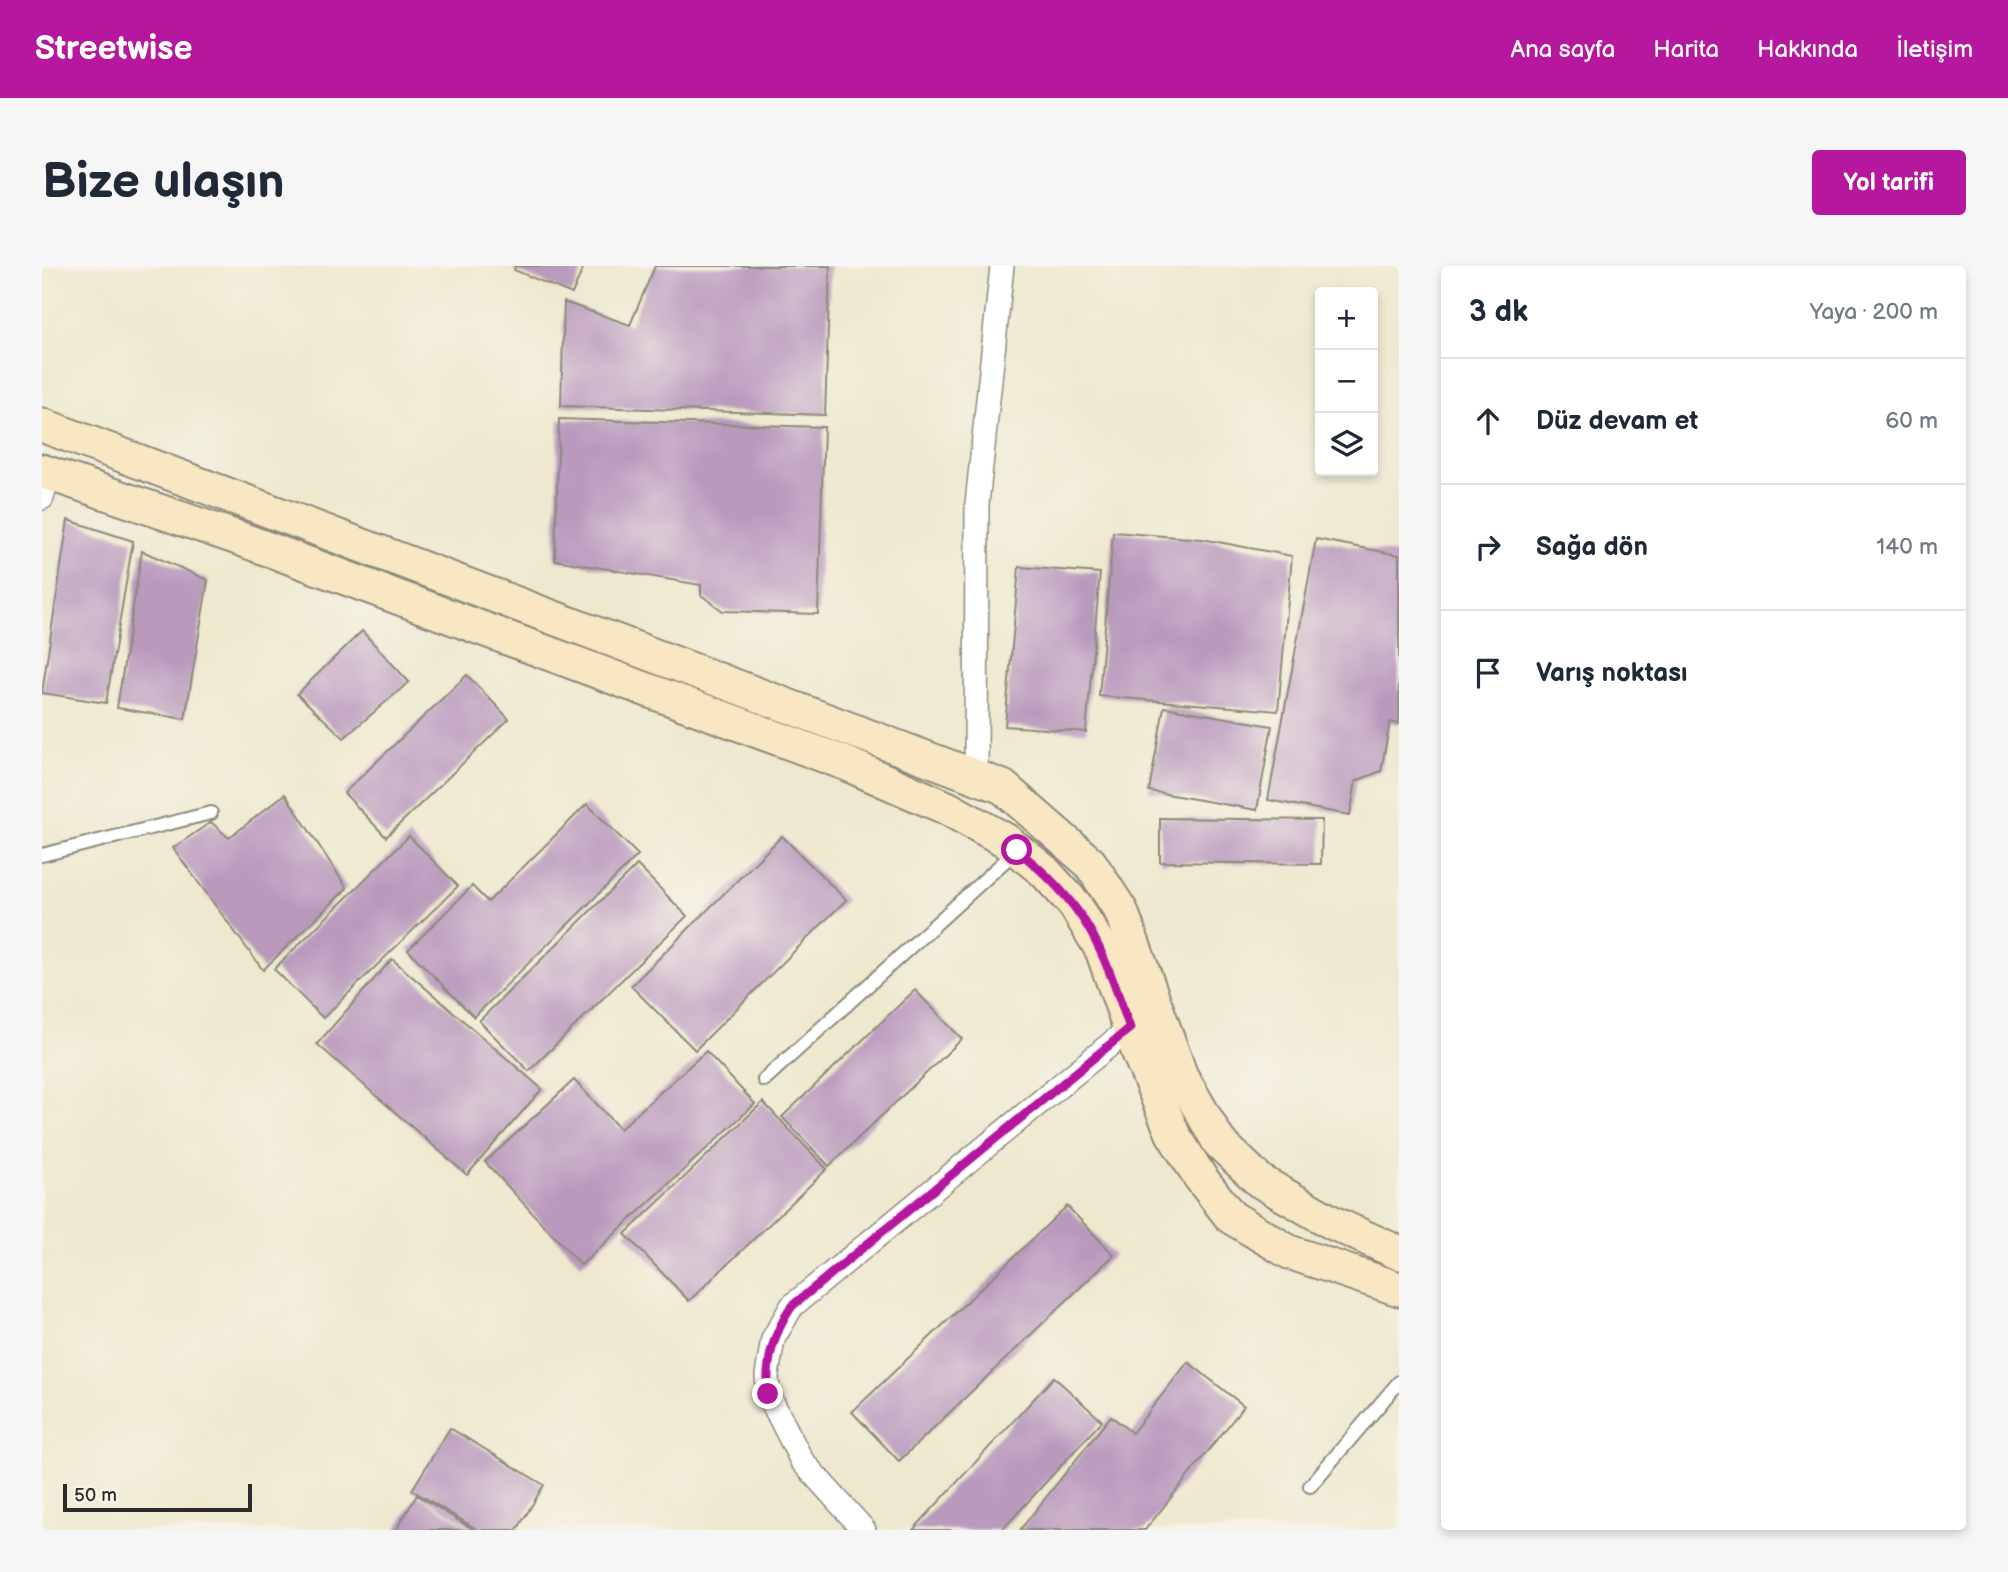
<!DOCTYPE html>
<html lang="tr">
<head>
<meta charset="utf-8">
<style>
	:root { --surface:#fff; --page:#f6f6f7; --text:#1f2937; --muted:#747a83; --line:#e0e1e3; --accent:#b5179e }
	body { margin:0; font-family:"Balsamiq Sans",sans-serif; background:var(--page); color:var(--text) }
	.controls { position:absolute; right:21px; top:21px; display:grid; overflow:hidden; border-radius:7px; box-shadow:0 4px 10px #0003 }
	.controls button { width:63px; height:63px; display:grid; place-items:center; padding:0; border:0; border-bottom:2px solid var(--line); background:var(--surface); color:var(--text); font:35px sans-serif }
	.scale { position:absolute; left:21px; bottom:18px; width:189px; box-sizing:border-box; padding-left:7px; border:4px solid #2b2b2b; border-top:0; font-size:19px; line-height:24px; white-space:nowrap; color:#2b2b2b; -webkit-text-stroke:5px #f7f3e8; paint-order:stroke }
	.stop { position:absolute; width:21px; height:21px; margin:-16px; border:5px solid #b5179e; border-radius:50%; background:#fff }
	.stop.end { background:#b5179e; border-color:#fff; box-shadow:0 2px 7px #0008 }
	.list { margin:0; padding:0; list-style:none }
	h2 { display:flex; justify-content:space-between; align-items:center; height:91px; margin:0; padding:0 28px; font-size:30px }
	h2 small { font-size:23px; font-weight:400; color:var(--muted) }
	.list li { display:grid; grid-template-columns:46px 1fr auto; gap:21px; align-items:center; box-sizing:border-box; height:126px; padding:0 28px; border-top:2px solid var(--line) }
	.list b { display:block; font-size:26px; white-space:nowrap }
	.list em { font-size:23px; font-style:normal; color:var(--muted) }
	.icon { flex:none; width:38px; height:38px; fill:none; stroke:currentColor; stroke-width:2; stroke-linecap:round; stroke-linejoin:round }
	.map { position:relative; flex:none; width:1357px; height:1264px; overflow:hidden; border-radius:7px }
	header { display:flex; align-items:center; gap:42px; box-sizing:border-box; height:98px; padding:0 35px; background:var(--accent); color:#fff }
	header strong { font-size:33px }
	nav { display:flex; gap:38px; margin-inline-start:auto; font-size:24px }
	.intro { display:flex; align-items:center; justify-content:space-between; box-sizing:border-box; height:168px; padding:0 42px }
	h1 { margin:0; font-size:49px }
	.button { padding:18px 32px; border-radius:7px; background:var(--accent); color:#fff; font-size:24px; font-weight:700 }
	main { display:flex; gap:42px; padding:0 42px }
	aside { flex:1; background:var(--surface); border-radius:7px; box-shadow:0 4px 10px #0003 }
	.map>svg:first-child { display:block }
	.building { fill:#b99abd }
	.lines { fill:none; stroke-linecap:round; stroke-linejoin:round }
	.lane-casing { stroke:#8c8a7c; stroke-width:16 }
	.street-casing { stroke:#8c8a7c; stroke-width:26 }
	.secondary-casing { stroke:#8c8a7c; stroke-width:37 }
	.lane { stroke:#fff; stroke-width:12 }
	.street { stroke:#fff; stroke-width:23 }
	.secondary { stroke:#f9e7c3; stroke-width:33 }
	.route { stroke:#b5179e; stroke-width:9 }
</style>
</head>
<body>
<header>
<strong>Streetwise</strong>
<nav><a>Ana sayfa</a><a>Harita</a><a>Hakkında</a><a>İletişim</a></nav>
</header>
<div class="intro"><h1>Bize ulaşın</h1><a class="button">Yol tarifi</a></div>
<main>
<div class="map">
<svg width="1357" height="1264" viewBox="0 0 1357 1264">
	<rect width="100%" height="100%" fill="#f7f3e8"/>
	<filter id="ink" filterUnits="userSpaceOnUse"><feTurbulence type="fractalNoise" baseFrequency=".0143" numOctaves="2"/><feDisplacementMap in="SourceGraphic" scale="14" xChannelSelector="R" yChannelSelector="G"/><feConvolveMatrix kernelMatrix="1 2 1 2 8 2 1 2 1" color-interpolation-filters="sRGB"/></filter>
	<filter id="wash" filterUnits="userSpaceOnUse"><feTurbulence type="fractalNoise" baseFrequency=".00686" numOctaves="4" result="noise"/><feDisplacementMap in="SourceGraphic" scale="28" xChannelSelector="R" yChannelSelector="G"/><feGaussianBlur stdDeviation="1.57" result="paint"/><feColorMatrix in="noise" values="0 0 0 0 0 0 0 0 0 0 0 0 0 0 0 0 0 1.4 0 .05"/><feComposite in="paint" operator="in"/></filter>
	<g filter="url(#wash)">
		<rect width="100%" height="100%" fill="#eee8ce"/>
		<g id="blocks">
			<g class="building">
				<path d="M473 0H542L530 28 472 4Z"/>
				<path d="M613 0H788L783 149 519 140 522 36 588 59Z"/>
				<path d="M517 153 782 161 776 348 681 345 659 329V319L513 294Z"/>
				<path d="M26 254 91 275 64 437 0 427Z"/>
				<path d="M1071 266 1160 273 1250 290 1236 445 1057 430Z"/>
				<path d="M1274 273 1357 289V458L1348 456 1339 505 1314 515 1308 549 1226 534Z"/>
				<path d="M100 285 166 314 143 453 75 442Z"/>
				<path d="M977 301 1058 307 1044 466 963 460Z"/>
				<path d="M320 365 367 416 302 472 255 428Z"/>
				<path d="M425 409 467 453 344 571 302 527Z"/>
				<path d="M1122 441 1230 460 1215 544 1107 525Z"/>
				<path d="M243 528 305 622 221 704 131 582 169 556 187 572Z"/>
				<path d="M545 538 596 589 432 751 366 684 430 620 446 636Z"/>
				<path d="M1118 552 1280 554 1279 598 1118 596Z"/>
				<path d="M367 570 416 620 281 752 232 703Z"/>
				<path d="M740 570 804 634 653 784 589 720Z"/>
				<path d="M595 599 645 650 487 805 437 755Z"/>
				<path d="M350 693 500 823 425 909 275 778Z"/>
				<path d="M873 724 920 773 787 900 740 851Z"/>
				<path d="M664 785 713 838 539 999 443 896 532 814 578 863Z"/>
				<path d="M721 836 785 903 647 1035 583 968Z"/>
				<path d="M1025 940 1072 989 857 1195 810 1146Z"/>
				<path d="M1146 1096 1202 1140 1103 1264H978L1069 1150 1090 1167Z"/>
				<path d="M1012 1111 1060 1155 960 1264H871Z"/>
				<path d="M408 1162 502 1219 475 1264H436L370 1224Z"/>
				<path d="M375 1229 432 1264H354Z"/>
			</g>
		</g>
	</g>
	<g filter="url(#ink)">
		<use href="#blocks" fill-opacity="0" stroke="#8c8a7c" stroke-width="2"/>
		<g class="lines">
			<g class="lane-casing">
				<g id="lane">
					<path d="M0 589 169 547"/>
					<path d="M722 814 975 584"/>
					<path d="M1268 1220 1357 1116"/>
				</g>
			</g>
			<g class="street-casing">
				<g id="street">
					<path d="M0 232 6 207"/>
					<path d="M934 511 935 238 960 0"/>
					<path d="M822 1264 760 1195 726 1128 725 1109 731 1073 750 1040 1088 762"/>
				</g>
			</g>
			<g class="secondary-casing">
				<g id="secondary">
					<path d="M0 159 961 521 1048 597 1079 645 1139 810 1177 876 1218 915 1291 957 1357 987"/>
					<path d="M0 205 196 272 805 498 905 542 963 574 1002 605 1033 639 1060 684 1096 785 1131 868 1158 911 1189 951 1247 986 1357 1023"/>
				</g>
			</g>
			<use href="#lane" class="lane"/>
			<use href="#street" class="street"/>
			<use href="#secondary" class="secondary"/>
		</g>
	</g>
	<g class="lines" filter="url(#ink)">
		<path class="route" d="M726 1128C724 1094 731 1068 750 1040L1088 762C1059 680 1046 640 975 584"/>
	</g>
</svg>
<div class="controls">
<button>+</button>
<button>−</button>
<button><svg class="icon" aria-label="layers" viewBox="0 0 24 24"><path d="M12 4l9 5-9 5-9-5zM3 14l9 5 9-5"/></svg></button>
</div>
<div class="scale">50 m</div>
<div class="stop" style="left:975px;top:584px"></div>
<div class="stop end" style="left:726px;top:1128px"></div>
</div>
<aside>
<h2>3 dk<small>Yaya · 200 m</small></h2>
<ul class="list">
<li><svg class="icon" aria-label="ahead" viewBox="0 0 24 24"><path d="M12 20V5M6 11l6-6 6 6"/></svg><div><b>Düz devam et</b></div><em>60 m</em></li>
<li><svg class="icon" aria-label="right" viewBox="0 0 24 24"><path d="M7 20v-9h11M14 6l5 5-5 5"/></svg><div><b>Sağa dön</b></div><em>140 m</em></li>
<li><svg class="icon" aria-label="arrive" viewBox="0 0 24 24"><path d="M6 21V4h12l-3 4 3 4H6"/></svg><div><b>Varış noktası</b></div></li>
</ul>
</aside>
</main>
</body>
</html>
